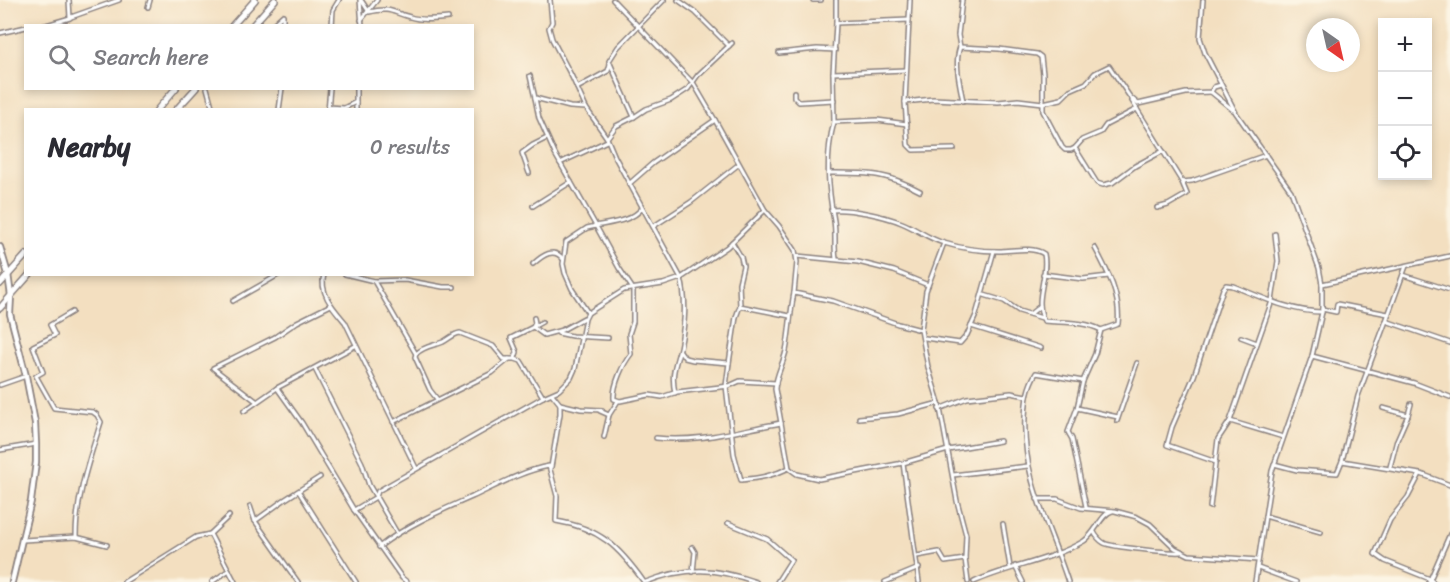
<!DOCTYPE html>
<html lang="en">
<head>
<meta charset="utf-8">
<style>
	:root { --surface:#fff; --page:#f7f7f7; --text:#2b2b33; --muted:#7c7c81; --line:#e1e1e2 }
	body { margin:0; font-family:Sriracha,sans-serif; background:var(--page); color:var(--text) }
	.controls { position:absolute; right:18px; top:18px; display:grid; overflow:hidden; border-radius:0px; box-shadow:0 3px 9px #0003 }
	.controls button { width:54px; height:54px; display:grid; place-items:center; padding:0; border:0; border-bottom:2px solid var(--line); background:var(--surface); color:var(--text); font:30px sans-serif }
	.compass { position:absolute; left:1306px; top:18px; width:54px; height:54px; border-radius:50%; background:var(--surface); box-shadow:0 3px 9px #0003; rotate:146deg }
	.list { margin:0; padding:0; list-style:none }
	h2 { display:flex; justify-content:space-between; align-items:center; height:78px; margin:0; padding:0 24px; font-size:26px }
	h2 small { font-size:20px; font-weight:400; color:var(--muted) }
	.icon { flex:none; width:33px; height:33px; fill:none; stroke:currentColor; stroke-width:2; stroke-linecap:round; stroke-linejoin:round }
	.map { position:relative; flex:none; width:1450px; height:582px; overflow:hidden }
	.search { position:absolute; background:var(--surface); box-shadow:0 3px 9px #0003; left:24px; top:24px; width:450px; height:66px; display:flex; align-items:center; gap:15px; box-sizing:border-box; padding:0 21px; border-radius:0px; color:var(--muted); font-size:22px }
	.panel { position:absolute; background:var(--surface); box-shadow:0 3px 9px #0003; left:24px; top:108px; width:450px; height:168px; border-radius:0px }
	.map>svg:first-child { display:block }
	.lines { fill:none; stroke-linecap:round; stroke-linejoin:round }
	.minor-casing { stroke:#8a807e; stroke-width:6 }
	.tertiary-casing { stroke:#8a807e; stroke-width:8 }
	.trunk-casing { stroke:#8a807e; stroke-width:8 }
	.minor { stroke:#fff; stroke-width:3 }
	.tertiary { stroke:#fff; stroke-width:4.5 }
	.trunk { stroke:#fff; stroke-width:5 }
</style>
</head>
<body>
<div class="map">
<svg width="1450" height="582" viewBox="0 0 1450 582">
	<rect width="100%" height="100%" fill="#fcf5e5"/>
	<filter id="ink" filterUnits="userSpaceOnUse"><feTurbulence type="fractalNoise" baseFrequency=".0167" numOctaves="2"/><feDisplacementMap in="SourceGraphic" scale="12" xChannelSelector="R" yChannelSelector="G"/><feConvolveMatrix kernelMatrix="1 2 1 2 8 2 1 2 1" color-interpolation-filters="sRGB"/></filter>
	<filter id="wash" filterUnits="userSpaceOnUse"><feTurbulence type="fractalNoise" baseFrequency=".008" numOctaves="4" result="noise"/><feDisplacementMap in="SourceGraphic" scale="24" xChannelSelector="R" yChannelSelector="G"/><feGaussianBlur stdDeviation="1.35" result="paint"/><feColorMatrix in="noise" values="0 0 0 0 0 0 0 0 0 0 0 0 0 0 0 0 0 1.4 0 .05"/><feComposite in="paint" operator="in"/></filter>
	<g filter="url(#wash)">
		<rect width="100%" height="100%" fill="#f3dfc0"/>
	</g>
	<g filter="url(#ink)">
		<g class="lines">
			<g class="minor-casing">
				<g id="minor">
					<path d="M360 0 362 26"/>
					<path d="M361 0 369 12C391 7 391 12 410 17 422 21 436 19 448 18"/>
					<path d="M550 0 552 22 549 28 552 39 572 77 586 108 607 138"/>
					<path d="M613 0 694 84 715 120"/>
					<path d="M664 0 618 47 609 61 634 117 616 126 607 138 615 157 681 278C687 302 685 324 680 348 675 367 671 373 675 393"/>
					<path d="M678 0 695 12 729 46"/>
					<path d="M813 0H821"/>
					<path d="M836 0V23L909 20"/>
					<path d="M1203 0 1200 38 1205 53 1236 113 1291 191 1319 268 1322 284V312L1312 356 1272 471 1255 582"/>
					<path d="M148 7 150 0"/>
					<path d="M71 17 119 0"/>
					<path d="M361 20 377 0"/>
					<path d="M43 26 70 18 69 0"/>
					<path d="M271 26 283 15V26"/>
					<path d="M332 26 333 10 339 0"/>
					<path d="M0 33 26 27"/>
					<path d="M960 47 958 35 962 0"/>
					<path d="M779 53 817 49 835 50"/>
					<path d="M833 73 906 70"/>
					<path d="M530 76 535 98"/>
					<path d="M207 88 213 110"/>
					<path d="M577 88 608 71 610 64"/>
					<path d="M794 92V97L799 102 834 100"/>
					<path d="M1211 92 1233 110"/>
					<path d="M963 101C960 85 954 63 960 47L999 49 1037 54 1041 57 1043 74V111L1062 147 1065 150H1071L1075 148 1097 183 1103 185 1112 183 1135 166 1163 151"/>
					<path d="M1132 101 1182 182 1192 181 1266 155"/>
					<path d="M905 102 910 0"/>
					<path d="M328 107 344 108 356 102"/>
					<path d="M586 108 570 107 535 98 539 118 555 154 596 226 587 228 566 242 563 264 565 273 572 289 588 313"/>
					<path d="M279 110 282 88"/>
					<path d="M328 110 330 88"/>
					<path d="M356 110V88"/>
					<path d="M634 117 646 109 671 100 688 89 698 75 732 43"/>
					<path d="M834 122 833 73 836 23"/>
					<path d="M1075 148 1082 140 1101 132 1106 125 1137 109"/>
					<path d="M954 149 913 150 908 145 905 102 933 99 998 102 1018 100 1043 103 1061 99 1070 90 1086 83 1095 73 1109 66 1130 97 1138 104 1186 93 1211 92 1214 87 1221 85"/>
					<path d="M560 163 607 141"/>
					<path d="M529 173 522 153 533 145 547 138"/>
					<path d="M829 173C868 173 885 172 920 191"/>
					<path d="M629 184 653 163 715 120 765 210 779 226 795 250 797 262 794 293 833 301 898 324 921 330"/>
					<path d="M533 206 571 182"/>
					<path d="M642 208C633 221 610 223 596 226L619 268 633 289V322L629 334 631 354C623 364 613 385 614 399L620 401 649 395 662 397 677 392 729 386 740 381 776 383"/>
					<path d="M1157 208 1168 205 1187 194 1182 182"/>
					<path d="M831 210C849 208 885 216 902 223 917 229 929 239 944 243 960 248 982 251 999 251 1013 251 1032 246 1044 254 1049 277 1033 298 1044 321 1062 323 1084 321 1101 330L1095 354 1083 381 1077 408 1068 432 1072 439 1086 507"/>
					<path d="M654 226 691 202 739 164"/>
					<path d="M732 242 741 257 743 266 739 283 740 306"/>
					<path d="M944 243 926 291 921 330 928 367 939 403 957 501 966 535 965 559 968 582"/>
					<path d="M1095 248C1108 272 1121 296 1118 324L1101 330"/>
					<path d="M797 256 858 262 894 271 928 285"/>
					<path d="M836 259C834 246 836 233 834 221 828 188 825 155 834 122L877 120 907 124"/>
					<path d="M533 264C543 255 554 247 563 259"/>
					<path d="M324 274C319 293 333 308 345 322L416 468"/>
					<path d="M345 274 374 281 416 354C424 346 433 346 443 342 449 339 453 334 460 333L493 346 504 359H509"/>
					<path d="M1043 274 1083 279 1109 276"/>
					<path d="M1403 275 1450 290"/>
					<path d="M374 281 405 280 443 287H454"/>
					<path d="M1322 284 1450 256"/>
					<path d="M984 295 1004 301 1019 311 1042 318"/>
					<path d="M233 301 280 274"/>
					<path d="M1322 309 1336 312 1337 304 1388 314"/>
					<path d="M72 312 50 325 55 335 33 346 43 372 36 376 54 408 93 412 97 415 101 422C89 460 76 497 76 537"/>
					<path d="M1030 314 1040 306"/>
					<path d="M534 318 535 323 533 327 542 322"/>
					<path d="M1386 321 1406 266"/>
					<path d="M971 326 1041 348"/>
					<path d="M558 333 572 336 608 338"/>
					<path d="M1241 337 1257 343"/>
					<path d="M925 338 960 343 967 335 976 315 994 251"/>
					<path d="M680 351 685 358 693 360 729 363 736 317 740 306 790 316"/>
					<path d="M416 354 415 357 430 390 437 399"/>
					<path d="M1312 356 1414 383 1450 397"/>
					<path d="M515 358 517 352 511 338 533 327 544 335 562 330 584 318"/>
					<path d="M729 363 726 386 734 454 741 480C759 478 773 476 789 468L775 389C776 375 783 364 786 351 790 331 790 312 794 293"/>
					<path d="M315 369 362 463 369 485 397 533"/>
					<path d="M0 385 26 376"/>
					<path d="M277 388 302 423 354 510 402 578 407 582"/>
					<path d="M256 401 213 368 275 337 297 322 331 305"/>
					<path d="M560 404 581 409 602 410"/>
					<path d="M1077 408 1118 417"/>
					<path d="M1383 408 1408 415 1397 440 1390 467"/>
					<path d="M939 409 967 398 1011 393 1026 396"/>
					<path d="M244 411 277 388 355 346"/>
					<path d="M600 411 609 415 604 437"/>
					<path d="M609 415 618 401"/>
					<path d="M1408 415 1411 404"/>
					<path d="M859 418 898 414 939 403"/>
					<path d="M1117 421 1137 363"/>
					<path d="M1230 421 1283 437"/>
					<path d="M393 422 492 373 509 359H515L521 361 543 397"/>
					<path d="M656 438C698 443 740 430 781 423"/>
					<path d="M0 450 36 444"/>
					<path d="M1342 461 1358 396 1386 321 1450 343"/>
					<path d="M1216 462 1167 445 1172 427 1194 376 1223 289 1226 285 1233 286C1261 297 1292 312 1322 312"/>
					<path d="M903 463 919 582"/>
					<path d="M1274 464 1297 470 1337 473 1342 461 1420 474 1408 497 1390 520 1375 554 1385 561 1430 579 1433 582"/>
					<path d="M551 467 560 414V404L552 394"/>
					<path d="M790 469 797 474 819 479 903 463 948 450 1000 441"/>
					<path d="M1421 474 1450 485"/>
					<path d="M953 475 1028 466"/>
					<path d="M299 492 356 582"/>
					<path d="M1037 499H1057L1081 508 1115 511 1137 517 1150 524 1175 548 1189 555 1258 560"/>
					<path d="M250 506 255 521"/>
					<path d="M1210 507 1218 439 1230 421 1272 301 1278 261 1275 234"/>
					<path d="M354 510 376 497 378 491 543 397 559 390 571 378 575 369 585 319 588 313 624 290 663 284 681 278 727 247 765 210"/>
					<path d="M1265 516 1321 532"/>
					<path d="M728 523 767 539 791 560 777 582"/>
					<path d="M1003 524 1010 567"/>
					<path d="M1094 532C1096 536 1099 540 1104 543 1111 547 1170 553 1181 552"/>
					<path d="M210 534 235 582"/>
					<path d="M23 540 76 537 107 545"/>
					<path d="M379 547C407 525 440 511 472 497 498 485 522 471 549 466L557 496 556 521C600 528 619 547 644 582"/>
					<path d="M692 547 695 552 693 572"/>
					<path d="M917 556 939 552 945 562 965 559"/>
					<path d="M1015 566 1023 582"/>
					<path d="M1258 568 1296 582"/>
					<path d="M124 582 196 537 210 534 229 516"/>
					<path d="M212 582 229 570"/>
					<path d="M298 582 255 521 284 500 320 477"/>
					<path d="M646 582C687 566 716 568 756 582"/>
					<path d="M885 582 919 568"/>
					<path d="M974 582C1009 566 1050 561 1084 541 1096 533 1101 514 1112 511"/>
					<path d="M1068 582C1050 526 1022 479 1025 417 1026 400 1027 388 1036 373L1083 381"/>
					<path d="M1429 582 1450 534"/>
				</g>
			</g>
			<g class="tertiary-casing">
				<path id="tertiary" d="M0 247 8 274 11 296 10 314 26 376 35 423 36 444V462L31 501 12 582"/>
			</g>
			<g class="trunk-casing">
				<g id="trunk">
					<path d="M232 26 255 0"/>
					<path d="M252 26 275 0"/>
					<path d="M157 110 176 88"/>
					<path d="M176 110 196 88"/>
					<path d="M0 284 26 255"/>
					<path d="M0 308 30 274"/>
				</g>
			</g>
			<use href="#minor" class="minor"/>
			<use href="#tertiary" class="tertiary"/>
			<use href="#trunk" class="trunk"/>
		</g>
	</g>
</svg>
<div class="controls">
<button>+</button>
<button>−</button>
<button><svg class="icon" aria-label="locate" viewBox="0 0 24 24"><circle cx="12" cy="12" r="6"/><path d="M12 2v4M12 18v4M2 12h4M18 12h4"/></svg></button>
</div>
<svg class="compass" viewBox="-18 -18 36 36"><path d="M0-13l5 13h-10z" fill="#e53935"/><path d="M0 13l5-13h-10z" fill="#7c7c81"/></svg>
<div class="search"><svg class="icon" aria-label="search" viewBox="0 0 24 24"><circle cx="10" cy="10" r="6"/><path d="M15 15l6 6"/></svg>Search here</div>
<section class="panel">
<h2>Nearby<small>0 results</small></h2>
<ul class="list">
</ul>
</section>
</div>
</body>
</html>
